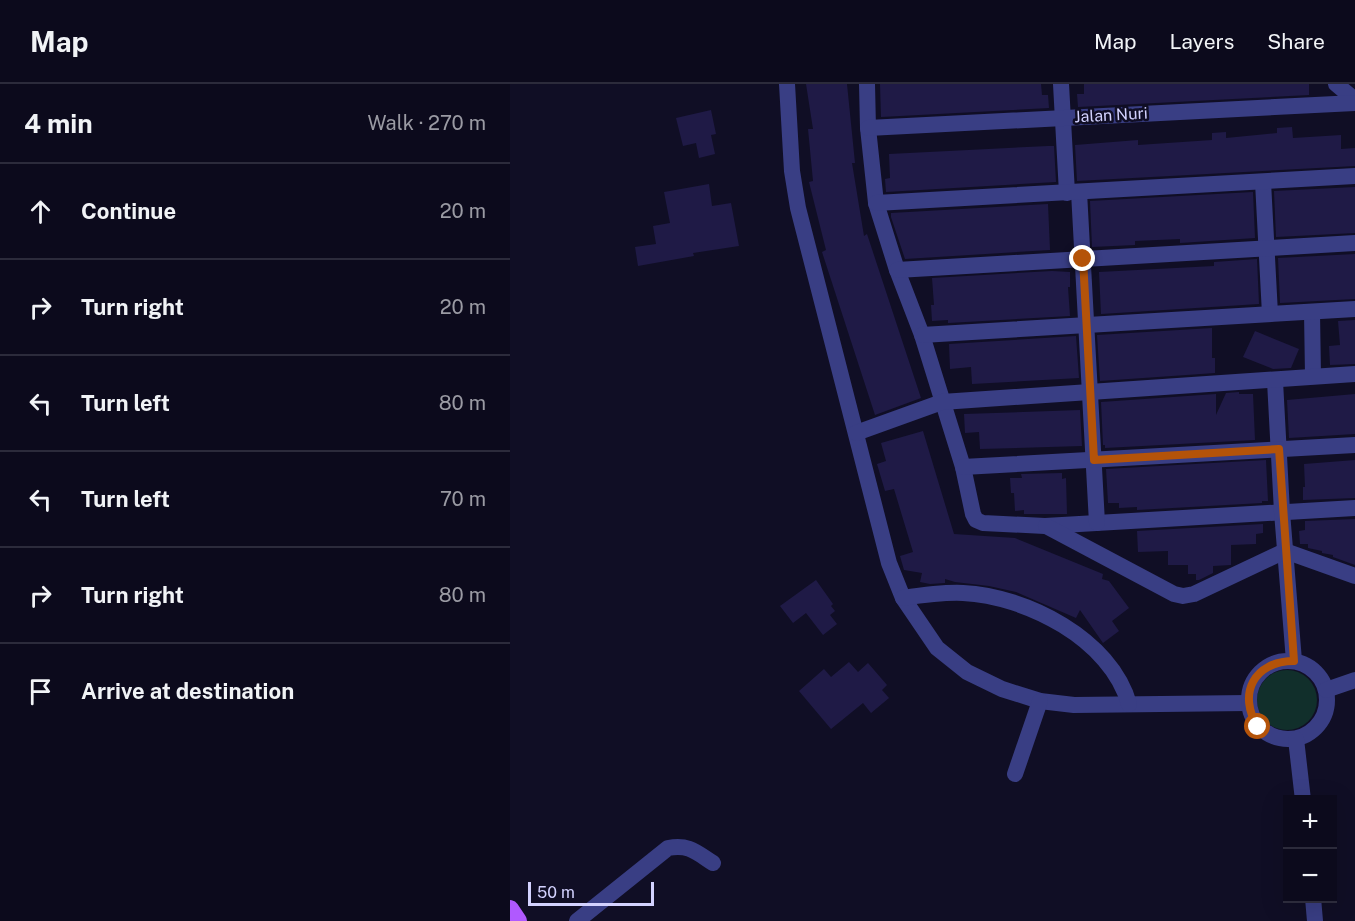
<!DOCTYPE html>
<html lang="en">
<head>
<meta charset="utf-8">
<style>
	:root { --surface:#0c0a1c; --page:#151325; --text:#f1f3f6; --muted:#9a9aa3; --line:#2c2b3b }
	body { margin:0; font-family:"Public Sans",sans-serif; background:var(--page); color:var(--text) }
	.controls { position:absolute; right:18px; bottom:18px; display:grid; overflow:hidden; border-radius:0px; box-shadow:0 6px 24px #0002 }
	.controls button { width:54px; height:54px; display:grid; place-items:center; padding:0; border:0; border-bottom:2px solid var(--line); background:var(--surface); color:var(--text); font:30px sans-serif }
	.scale { position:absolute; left:18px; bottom:15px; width:126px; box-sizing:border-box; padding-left:6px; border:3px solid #d3d2ff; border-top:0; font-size:16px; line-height:21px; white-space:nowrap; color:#d3d2ff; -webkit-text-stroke:4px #100e25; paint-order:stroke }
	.stop { position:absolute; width:18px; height:18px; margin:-14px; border:4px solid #b45309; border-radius:50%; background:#fff }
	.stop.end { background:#b45309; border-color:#fff; box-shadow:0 2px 6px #0008 }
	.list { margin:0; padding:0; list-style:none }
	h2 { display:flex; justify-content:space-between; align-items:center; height:78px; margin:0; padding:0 24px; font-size:26px }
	h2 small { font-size:20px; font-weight:400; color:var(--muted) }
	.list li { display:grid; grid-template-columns:39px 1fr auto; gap:18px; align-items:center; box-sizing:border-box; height:96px; padding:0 24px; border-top:2px solid var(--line) }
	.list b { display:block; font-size:22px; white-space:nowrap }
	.list em { font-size:20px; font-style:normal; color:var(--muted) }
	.icon { flex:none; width:33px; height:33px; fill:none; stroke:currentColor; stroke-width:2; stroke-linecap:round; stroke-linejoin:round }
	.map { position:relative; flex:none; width:845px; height:837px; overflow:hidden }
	header { display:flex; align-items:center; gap:36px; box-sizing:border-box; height:84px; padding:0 30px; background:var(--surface); border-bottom:2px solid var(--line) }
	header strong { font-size:28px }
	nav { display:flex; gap:33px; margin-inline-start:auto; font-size:21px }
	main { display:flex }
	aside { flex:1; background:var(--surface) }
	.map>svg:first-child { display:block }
	.green { fill:#112f2b }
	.building { fill:#1f1a46 }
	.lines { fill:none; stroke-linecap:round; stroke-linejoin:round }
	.minor { stroke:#393e84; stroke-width:16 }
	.major { stroke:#b059ff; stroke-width:18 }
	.route { stroke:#b45309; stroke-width:8 }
	.labels { text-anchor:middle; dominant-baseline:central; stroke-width:5; stroke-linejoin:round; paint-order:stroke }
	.street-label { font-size:16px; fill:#d3d2ff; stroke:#100e25 }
</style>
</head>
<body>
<header>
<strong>Map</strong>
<nav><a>Map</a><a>Layers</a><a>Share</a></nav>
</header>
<main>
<aside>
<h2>4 min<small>Walk · 270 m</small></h2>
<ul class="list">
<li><svg class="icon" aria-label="ahead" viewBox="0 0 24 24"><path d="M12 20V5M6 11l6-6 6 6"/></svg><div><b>Continue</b></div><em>20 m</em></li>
<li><svg class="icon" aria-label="right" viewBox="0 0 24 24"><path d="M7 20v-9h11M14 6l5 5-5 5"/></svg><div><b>Turn right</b></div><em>20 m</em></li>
<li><svg class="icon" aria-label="left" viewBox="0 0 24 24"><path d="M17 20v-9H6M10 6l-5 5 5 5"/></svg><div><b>Turn left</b></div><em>80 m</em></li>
<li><svg class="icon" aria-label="left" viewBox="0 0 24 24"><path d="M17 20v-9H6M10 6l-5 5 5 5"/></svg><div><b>Turn left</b></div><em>70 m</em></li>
<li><svg class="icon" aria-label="right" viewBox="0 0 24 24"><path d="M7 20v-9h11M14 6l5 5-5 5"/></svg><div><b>Turn right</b></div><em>80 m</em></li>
<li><svg class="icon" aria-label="arrive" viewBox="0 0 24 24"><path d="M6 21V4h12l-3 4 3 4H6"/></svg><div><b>Arrive at destination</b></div></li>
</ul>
</aside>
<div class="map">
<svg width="845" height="837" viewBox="0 0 845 837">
	<rect width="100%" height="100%" fill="#100e25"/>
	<circle class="green" cx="777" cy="616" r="30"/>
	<g class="building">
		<path d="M296 0H337L345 79H342L354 152 357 150 411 314 365 331 312 168 316 166 299 98 303 97 298 45H303Z"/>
		<path d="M370 0H531L532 11H538L539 24 371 33Z"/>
		<path d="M574 0H799V11L568 23 567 10H574Z"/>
		<path d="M201 26 206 50 201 51 205 70 189 74 186 59 173 62 166 34Z"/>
		<path d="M782 43 783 54 831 51V65L845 64V82L567 97 565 61 628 56V61L702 56V49L716 48V54L767 49V44Z"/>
		<path d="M538 62H544L546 98 376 108 375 95 380 94 379 70Z"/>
		<path d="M199 100 202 122 221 119 229 162 183 169 184 172 128 182 125 163 146 160 143 142 160 139 154 108Z"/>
		<path d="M845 103V149L766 153 764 107Z"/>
		<path d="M743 108 745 154 670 159V155L625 157V161L582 163 580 117Z"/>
		<path d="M538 120 540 166 395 175 381 133V129Z"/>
		<path d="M845 170V215L770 219 768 174Z"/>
		<path d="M747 175 749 220 591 230 589 188 704 182V178Z"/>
		<path d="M542 187 560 188V203H558L560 232 438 239V236L422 237 421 221H424L422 194Z"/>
		<path d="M845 236V280L820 281 819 262 830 261 828 237Z"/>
		<path d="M702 244V274H705V289L590 297 587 251Z"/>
		<path d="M745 247 789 265 781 284 763 285 733 273Z"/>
		<path d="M566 252 569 294 462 300 461 283 440 285 439 260Z"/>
		<path d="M729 308V310H743L745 356 595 364V361H593L591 318 706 310V331L716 309Z"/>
		<path d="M845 310V350L779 354 777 316Z"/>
		<path d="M570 326 572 362 470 365 469 348 455 349 454 330Z"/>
		<path d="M413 347 444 450 505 454 593 490 592 495 599 497 619 524 602 537 609 547 593 559 570 526 566 534 506 508 479 502 445 498 435 495V499L420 500 410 498 412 489 394 486 390 472 403 468 384 405 375 407 367 380 376 377 371 359Z"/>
		<path d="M756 376 758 417H752V419L627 426V423L609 424V419H598L596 385Z"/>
		<path d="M845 376V414L793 416V403H795L794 380Z"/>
		<path d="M552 389V395L556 394 557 430H514V426L505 427 504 409H501L500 394H512L511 390Z"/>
		<path d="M845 435V481L823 473V471L812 469V467L798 464V460H790L789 447 795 446V437Z"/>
		<path d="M753 440V449L746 450V460L721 461V481L703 482V489L689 496H686V490H678V481H658V467L628 468 627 447Z"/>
		<path d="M306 496 323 520 321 522 325 527 320 531 327 540 313 551 296 529 283 539 270 522Z"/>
		<path d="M339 578 348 588 358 579 377 601 372 606 379 614 361 629 353 619 321 645 289 607 314 585 321 593Z"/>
	</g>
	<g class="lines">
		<g class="minor">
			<path d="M277 0 282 87 288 124 379 479 393 514 427 564 457 588 492 605 530 617 564 621 738 619"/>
			<path d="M357 0 358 44 366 119 387 186 412 251 453 383 463 430 466 436 473 439 535 442 845 424"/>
			<path d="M551 0 557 109"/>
			<path d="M826 0 845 16"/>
			<path d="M358 44 845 19"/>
			<path d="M753 98 760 230"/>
			<path d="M569 108 587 439"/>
			<path d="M366 119 845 92"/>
			<path d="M387 186 845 159"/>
			<path d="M802 228 803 292"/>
			<path d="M412 251 845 225"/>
			<path d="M765 297 772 428 784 577"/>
			<path d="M346 349 432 318 845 290"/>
			<path d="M453 383 845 361"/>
			<path d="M536 442 664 510 673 512 684 510 775 467 845 492"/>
			<path d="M393 514C413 511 433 508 453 509 516 512 601 555 619 620"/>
			<circle cx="778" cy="616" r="39"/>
			<path d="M816 606 845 596"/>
			<path d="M786 655 793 716"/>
			<path d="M505 690 530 617"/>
			<path d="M803 814 805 837"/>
			<path d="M67 837 158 764C179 760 186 768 203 779"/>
		</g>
		<path class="major" d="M0 825 8 837"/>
	</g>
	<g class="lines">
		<path class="route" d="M573 175 584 376 769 365 784 577C744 577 727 610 748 643"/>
	</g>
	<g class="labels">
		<g class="street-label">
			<text transform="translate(601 31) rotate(-3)">Jalan Nuri</text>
		</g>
	</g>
</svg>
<div class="controls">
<button>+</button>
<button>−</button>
</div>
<div class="scale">50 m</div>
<div class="stop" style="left:748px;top:643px"></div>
<div class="stop end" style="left:573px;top:175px"></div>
</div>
</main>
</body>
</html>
